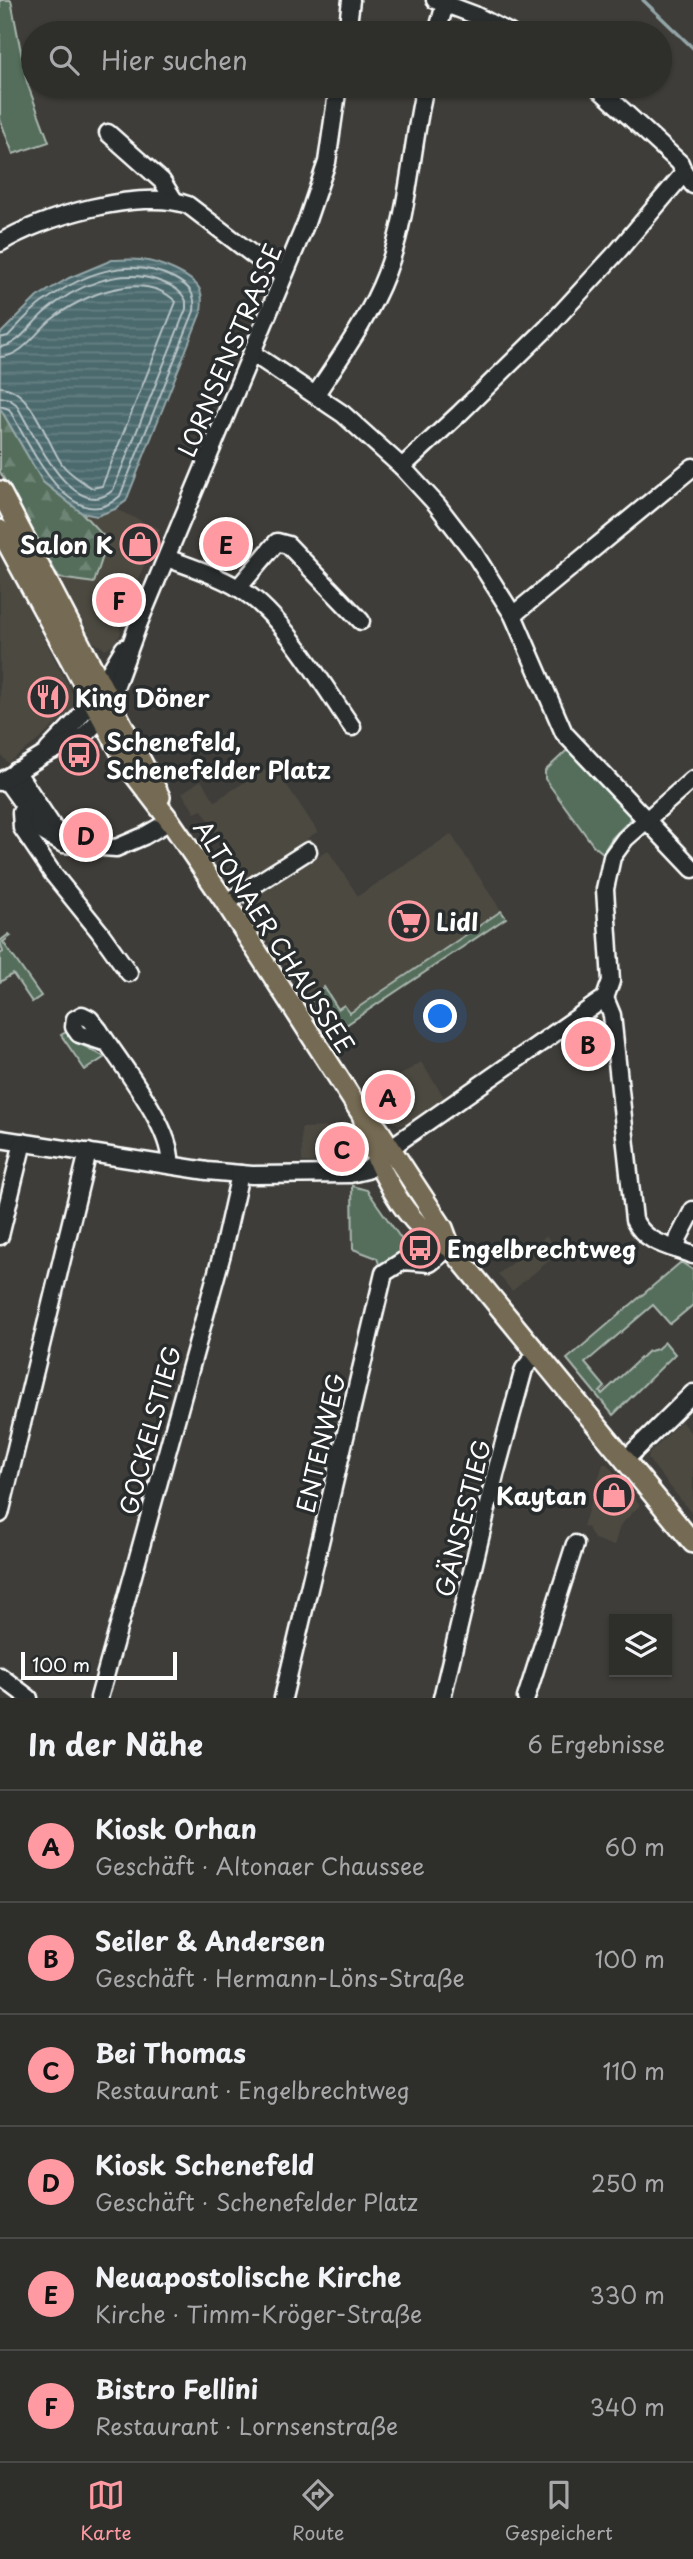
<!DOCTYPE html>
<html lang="de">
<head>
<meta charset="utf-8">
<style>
	:root { --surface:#2e2e2b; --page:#3a3a37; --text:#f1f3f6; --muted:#a7a8a9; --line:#494a47; --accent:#ff9aa2 }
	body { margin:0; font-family:"Playpen Sans",sans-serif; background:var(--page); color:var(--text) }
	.controls { position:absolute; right:21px; bottom:21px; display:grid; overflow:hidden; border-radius:0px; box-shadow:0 2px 5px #0004 }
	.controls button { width:63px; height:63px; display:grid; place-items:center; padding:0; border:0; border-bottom:2px solid var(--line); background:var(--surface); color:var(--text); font:35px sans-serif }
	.scale { position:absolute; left:21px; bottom:18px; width:156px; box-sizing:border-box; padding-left:7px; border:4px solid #fff; border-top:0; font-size:19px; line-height:24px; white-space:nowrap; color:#fff; -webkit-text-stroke:5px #2a2d2e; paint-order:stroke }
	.you { position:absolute; left:441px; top:1017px; width:24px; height:24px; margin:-18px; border:5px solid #fff; border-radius:50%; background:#1a73e8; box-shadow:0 0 0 10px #1a73e833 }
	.badge { display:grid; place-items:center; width:46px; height:46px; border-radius:50%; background:var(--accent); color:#111; font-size:23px; font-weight:700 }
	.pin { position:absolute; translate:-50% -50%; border:4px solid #fff; box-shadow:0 2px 7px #0006 }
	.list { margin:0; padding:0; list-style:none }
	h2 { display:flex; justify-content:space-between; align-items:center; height:91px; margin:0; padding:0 28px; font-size:30px }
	h2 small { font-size:23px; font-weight:400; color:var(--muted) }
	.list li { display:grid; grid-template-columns:46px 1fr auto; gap:21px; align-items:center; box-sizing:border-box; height:112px; padding:0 28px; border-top:2px solid var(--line) }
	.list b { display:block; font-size:26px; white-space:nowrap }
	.list p { margin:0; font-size:23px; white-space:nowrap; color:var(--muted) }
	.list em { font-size:23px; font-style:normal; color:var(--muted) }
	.icon { flex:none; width:38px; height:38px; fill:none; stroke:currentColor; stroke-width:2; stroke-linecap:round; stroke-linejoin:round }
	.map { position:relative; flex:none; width:693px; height:1698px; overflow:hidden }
	.search { position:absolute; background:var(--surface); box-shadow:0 2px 5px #0004; left:21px; right:21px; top:21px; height:77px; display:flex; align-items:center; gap:18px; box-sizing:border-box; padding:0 24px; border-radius:38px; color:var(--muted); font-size:26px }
	.sheet { height:763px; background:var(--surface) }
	nav { display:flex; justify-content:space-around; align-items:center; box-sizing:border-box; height:98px; border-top:2px solid var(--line); background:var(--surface); font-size:19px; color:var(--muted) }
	nav a { display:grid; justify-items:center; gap:4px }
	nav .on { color:var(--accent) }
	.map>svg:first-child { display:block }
	.built { fill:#4c4841 }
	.green { fill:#556e5c; stroke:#aab6ae; stroke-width:2 }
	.forest { fill:url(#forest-firs); stroke:#aab6ae; stroke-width:2 }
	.water { fill:url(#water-rules); stroke:#94a6a8; stroke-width:2 }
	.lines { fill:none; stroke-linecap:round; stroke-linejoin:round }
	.shore { stroke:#b7c3c5; stroke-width:2 }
	.stream { stroke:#94a6a8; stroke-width:3.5 }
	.minor-casing { stroke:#fff; stroke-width:21 }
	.major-casing { stroke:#fff; stroke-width:24 }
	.minor { stroke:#2a2d2e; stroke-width:16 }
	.major { stroke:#746b52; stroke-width:19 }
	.labels { text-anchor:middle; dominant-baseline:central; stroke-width:7; stroke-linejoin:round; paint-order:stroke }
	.street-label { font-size:24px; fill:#fff; stroke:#2a2d2e }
	.poi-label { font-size:24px; font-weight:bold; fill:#fff; stroke:#2a2d2e; text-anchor:start }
</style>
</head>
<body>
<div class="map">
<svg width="693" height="1698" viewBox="0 0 693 1698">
	<defs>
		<pattern id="forest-firs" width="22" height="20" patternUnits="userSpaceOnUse" patternTransform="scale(1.75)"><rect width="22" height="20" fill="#556e5c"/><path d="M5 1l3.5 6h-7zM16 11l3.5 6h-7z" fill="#6e8474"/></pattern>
		<pattern id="water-rules" width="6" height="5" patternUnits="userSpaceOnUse" patternTransform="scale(1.75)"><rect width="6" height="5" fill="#4c6a6e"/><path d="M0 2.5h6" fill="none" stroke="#678084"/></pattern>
	</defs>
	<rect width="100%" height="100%" fill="#3e3d39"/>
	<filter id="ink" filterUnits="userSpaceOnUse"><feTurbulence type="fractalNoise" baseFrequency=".0143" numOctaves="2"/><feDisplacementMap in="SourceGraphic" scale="14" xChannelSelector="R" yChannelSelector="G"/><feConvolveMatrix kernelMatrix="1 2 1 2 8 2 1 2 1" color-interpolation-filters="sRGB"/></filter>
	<g filter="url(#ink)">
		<g class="built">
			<path d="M115 509 160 529 119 623 121 633 114 644 105 649 93 642 59 578 93 583 108 541 82 513 97 516Z"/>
			<path d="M0 554 75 698 73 708 40 739 8 763 0 754Z"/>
			<path d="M273 764 318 832 309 837 298 851 249 883 202 810 195 813 182 793 201 780 215 801Z"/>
			<path d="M451 834 506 918 331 1035 258 924 255 910 249 900 328 850 358 896Z"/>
			<path d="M596 1014 607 1016 608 1030 593 1041 599 1049 582 1061 565 1035Z"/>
			<path d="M421 1062 446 1100 415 1122 401 1125 389 1121 371 1094Z"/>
			<path d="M345 1121 355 1138 357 1157 344 1162H302L301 1128 335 1127Z"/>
			<path d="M546 1236 560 1252 512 1291 498 1274Z"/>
			<path d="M681 1421 693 1436V1515L648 1459 649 1454Z"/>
			<path d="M603 1464H607L640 1505 620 1526 614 1546 594 1539 588 1528 583 1526Z"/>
		</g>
		<g class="green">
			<path d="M0 0H11L27 83 49 142 13 154 0 119Z"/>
			<path d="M566 751 575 753 630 812 632 818 612 838 603 853 593 845 545 779V771Z"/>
			<path d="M501 911 506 918 331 1035 308 998 324 987 338 1009 344 1005 350 1013Z"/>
			<path d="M9 934 11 936 3 942 41 996 32 1002 13 974 0 982V954L3 952 0 941Z"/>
			<path d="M66 1032 73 1040 105 1057 85 1070 61 1035Z"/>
			<path d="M352 1186 367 1190 411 1253 392 1257 380 1267 377 1258 353 1249Z"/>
			<path d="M681 1262 693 1270V1305L670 1324 653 1305 585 1363 605 1387 600 1392 602 1394 647 1352 657 1349 665 1342 675 1354 613 1415 567 1359Z"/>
		</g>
		<path class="forest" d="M0 408 43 482 82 513 108 541 94 583 59 578 0 472Z"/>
		<path class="water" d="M112 260C121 260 131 259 141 260 156 261 193 275 200 290 203 297 202 305 201 312L126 501 115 509 97 516 82 513 43 482 0 408V334L37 297 69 278Z"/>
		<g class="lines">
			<g class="shore">
				<path d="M0 338 8 336C19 325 30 311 43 302 83 274 127 255 174 278 189 286 196 293 194 311L120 496C71 541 28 442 9 409L0 406"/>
				<path d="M0 347C19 346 32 322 46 311 75 286 119 268 156 280 168 284 181 289 186 301V309L113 490C73 526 31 429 16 404L9 399 0 397"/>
				<path d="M0 357C23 356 35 333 51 320 81 295 144 269 176 302L102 486 92 488C82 481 69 474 62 464 46 441 32 388 0 387"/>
			</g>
			<path class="stream" d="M643 0 693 48"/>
			<g class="minor-casing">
				<g id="minor">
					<path d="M435 0 475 15 510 33"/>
					<path d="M347 33 351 0"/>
					<path d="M437 33 445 4"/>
					<path d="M596 86 680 163 684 173 693 185"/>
					<path d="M108 133 162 181 174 200"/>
					<path d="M0 243C40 217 142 188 188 205L269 267 284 274"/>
					<path d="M252 353 343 414 402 467 437 505 474 553 513 615 564 733 693 869"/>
					<path d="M316 394C341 356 370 316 386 274 409 214 411 148 425 86"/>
					<path d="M402 467 459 414 547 328 618 251 684 173"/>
					<path d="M167 558C193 568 223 577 246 593 284 618 325 688 352 727"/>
					<path d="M238 588 277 542 288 545 361 621"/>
					<path d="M513 615 693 467"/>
					<path d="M48 750 75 722 92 701 124 648"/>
					<path d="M16 771 59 836"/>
					<path d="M5 779 43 832 63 844 116 848 144 836 170 821"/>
					<path d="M0 782 42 756 84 736 101 718 110 701 138 625 306 223 327 162 338 86"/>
					<path d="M35 800 21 812 22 828 53 874 99 931 129 973"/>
					<path d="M226 903 308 851"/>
					<path d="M605 998 612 1015 634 1220C646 1244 670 1246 693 1255"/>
					<path d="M107 1043 79 1034 74 1027 75 1019 82 1015 90 1019 99 1030C119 1062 174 1129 170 1165"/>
					<path d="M0 1139 207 1171 252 1175 350 1174 367 1170 400 1141 605 998 611 981 605 889 612 857 625 839 693 779"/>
					<path d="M0 1236 23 1142"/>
					<path d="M676 1249 679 1237 693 1210"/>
					<path d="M625 1460 693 1393"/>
					<path d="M0 1514 88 1152"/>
					<path d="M0 1676 29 1698"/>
					<path d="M99 1698 222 1254 240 1174"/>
					<path d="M283 1698 384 1273 403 1261 430 1263 450 1247"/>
					<path d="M442 1698 495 1475 524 1369 537 1353"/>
					<path d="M526 1698 575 1544"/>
				</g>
			</g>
			<g class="major-casing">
				<g id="major">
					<path d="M0 491 160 797"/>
					<path d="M0 530 130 769 170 821 226 903 361 1113 378 1129 443 1228 450 1247 693 1543"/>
					<path d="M362 1114C372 1159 405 1229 450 1247"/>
				</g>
			</g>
			<use href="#minor" class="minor"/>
			<use href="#major" class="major"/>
		</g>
	</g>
	<defs>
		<g id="shop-ring" transform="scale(2.0125)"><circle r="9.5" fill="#2a2d2e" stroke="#ff9aa2" stroke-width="1.5"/><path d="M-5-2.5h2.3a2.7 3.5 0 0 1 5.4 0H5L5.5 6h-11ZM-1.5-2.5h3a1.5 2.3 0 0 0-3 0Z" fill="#ff9aa2"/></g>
		<g id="restaurant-ring" transform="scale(2.0125)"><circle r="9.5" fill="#2a2d2e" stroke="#ff9aa2" stroke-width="1.5"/><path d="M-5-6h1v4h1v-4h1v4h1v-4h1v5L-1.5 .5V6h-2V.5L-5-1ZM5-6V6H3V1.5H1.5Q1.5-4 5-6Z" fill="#ff9aa2"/></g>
		<g id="bus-ring" transform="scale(2.0125)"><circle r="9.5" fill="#2a2d2e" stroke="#ff9aa2" stroke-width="1.5"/><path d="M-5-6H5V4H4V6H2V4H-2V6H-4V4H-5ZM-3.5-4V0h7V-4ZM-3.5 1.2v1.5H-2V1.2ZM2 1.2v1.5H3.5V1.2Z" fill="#ff9aa2"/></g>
		<g id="supermarket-ring" transform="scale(2.0125)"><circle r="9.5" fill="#2a2d2e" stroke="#ff9aa2" stroke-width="1.5"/><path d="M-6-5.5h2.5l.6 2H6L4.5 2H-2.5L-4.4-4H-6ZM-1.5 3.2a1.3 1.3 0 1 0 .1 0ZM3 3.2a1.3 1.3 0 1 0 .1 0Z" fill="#ff9aa2"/></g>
	</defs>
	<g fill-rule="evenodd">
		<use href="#shop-ring" x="140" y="544"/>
		<use href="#restaurant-ring" x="48" y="697"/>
		<use href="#bus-ring" x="79" y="755"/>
		<use href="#supermarket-ring" x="409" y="921"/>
		<use href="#bus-ring" x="420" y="1248"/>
		<use href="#shop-ring" x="614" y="1495"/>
	</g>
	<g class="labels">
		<g class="street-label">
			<text transform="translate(229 350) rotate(-67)">LORNSENSTRASSE</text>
			<text transform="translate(275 936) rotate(57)">ALTONAER CHAUSSEE</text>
			<text transform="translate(149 1430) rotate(-75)">GOCKELSTIEG</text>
			<text transform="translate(320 1443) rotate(-77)">ENTENWEG</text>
			<text transform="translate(462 1518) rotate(-76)">GÄNSESTIEG</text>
		</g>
		<g class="poi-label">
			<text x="113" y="544" text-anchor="end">Salon K</text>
			<text x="75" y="697">King Döner</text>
			<text x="106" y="741">Schenefeld,<tspan x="106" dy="28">Schenefelder Platz</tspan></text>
			<text x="436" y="921">Lidl</text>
			<text x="447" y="1248">Engelbrechtweg</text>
			<text x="587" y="1495" text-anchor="end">Kaytan</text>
		</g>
	</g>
</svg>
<div class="controls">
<button><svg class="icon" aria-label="layers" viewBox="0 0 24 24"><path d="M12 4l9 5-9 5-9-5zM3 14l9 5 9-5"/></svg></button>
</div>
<div class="scale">100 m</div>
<div class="you"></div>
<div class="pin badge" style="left:388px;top:1097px">A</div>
<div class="pin badge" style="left:588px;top:1044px">B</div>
<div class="pin badge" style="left:342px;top:1149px">C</div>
<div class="pin badge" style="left:86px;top:835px">D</div>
<div class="pin badge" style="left:226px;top:544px">E</div>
<div class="pin badge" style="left:119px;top:600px">F</div>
<div class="search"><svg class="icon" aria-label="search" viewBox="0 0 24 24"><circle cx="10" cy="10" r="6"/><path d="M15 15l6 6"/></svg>Hier suchen</div>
</div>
<section class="sheet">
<h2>In der Nähe<small>6 Ergebnisse</small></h2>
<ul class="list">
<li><span class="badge">A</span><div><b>Kiosk Orhan</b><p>Geschäft · Altonaer Chaussee</p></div><em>60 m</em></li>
<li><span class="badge">B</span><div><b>Seiler &amp; Andersen</b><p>Geschäft · Hermann-Löns-Straße</p></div><em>100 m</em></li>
<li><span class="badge">C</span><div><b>Bei Thomas</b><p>Restaurant · Engelbrechtweg</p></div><em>110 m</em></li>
<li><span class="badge">D</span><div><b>Kiosk Schenefeld</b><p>Geschäft · Schenefelder Platz</p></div><em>250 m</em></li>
<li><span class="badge">E</span><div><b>Neuapostolische Kirche</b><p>Kirche · Timm-Kröger-Straße</p></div><em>330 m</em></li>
<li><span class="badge">F</span><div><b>Bistro Fellini</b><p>Restaurant · Lornsenstraße</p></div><em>340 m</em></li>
</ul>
</section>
<nav>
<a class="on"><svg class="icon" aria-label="map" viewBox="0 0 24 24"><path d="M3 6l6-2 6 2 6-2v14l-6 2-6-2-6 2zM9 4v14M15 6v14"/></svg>Karte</a>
<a><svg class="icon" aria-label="directions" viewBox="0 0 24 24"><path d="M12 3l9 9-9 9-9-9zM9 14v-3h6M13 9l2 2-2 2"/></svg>Route</a>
<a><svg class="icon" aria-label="saved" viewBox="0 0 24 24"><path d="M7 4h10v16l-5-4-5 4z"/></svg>Gespeichert</a>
</nav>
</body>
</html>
